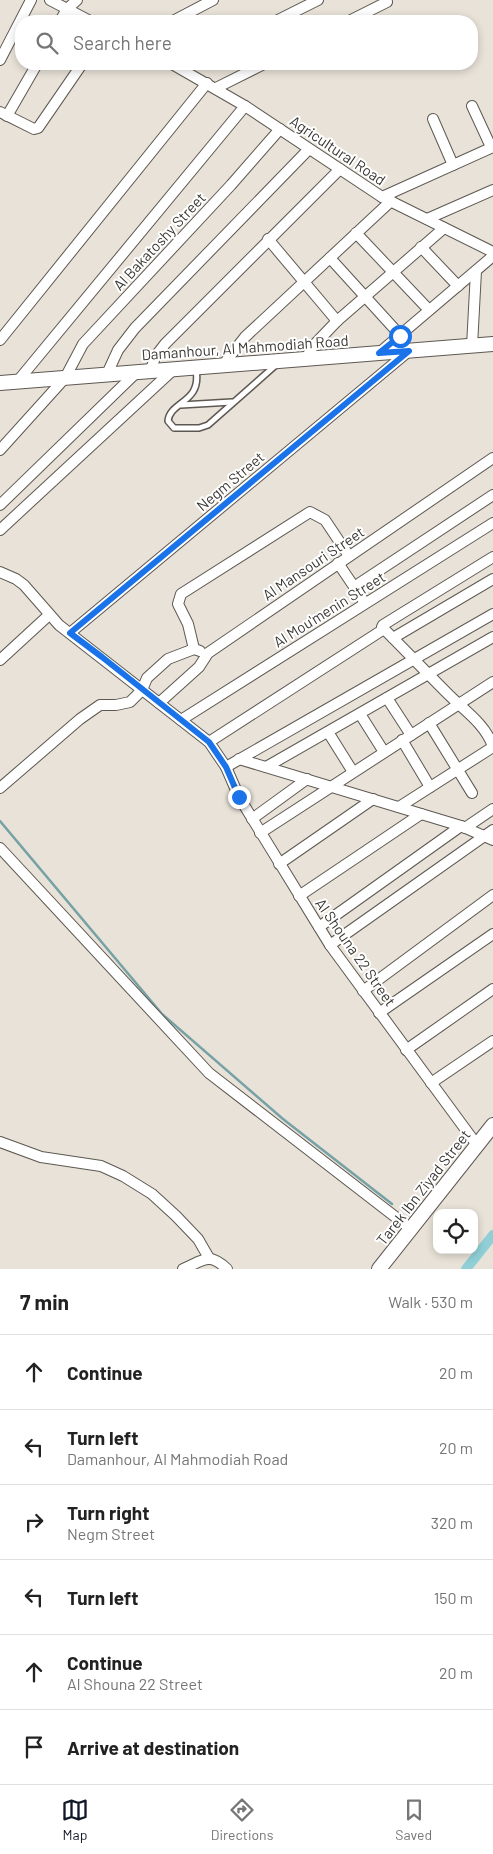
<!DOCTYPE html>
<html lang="en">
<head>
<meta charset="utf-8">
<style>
	:root { --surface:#fff; --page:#f6f6f6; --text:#222; --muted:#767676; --line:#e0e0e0; --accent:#111827 }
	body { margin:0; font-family:Barlow,sans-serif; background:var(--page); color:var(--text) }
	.controls { position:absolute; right:15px; bottom:15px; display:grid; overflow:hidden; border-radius:10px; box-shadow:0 2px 8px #0003 }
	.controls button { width:45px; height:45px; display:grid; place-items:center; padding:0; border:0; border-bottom:1px solid var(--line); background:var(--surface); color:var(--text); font:25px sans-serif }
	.stop { position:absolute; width:15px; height:15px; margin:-11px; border:4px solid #1a73e8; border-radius:50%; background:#fff }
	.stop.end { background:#1a73e8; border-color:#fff; box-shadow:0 1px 5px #0008 }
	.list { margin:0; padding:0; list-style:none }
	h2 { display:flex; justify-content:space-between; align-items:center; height:65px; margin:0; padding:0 20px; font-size:21px }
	h2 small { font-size:16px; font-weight:400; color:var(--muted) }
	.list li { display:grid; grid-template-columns:32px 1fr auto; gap:15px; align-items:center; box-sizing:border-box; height:75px; padding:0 20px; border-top:1px solid var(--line) }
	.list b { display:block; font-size:19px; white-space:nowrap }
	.list p { margin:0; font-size:16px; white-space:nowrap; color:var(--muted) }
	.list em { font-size:16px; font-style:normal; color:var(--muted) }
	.icon { flex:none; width:28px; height:28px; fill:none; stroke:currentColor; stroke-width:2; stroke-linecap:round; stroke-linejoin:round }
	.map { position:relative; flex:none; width:493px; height:1269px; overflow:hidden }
	.search { position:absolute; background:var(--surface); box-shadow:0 2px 8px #0003; left:15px; right:15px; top:15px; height:55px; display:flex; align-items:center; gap:12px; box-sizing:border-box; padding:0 18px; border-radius:20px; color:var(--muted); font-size:19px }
	.sheet { height:515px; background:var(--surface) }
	nav { display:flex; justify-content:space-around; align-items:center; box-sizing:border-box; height:70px; border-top:1px solid var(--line); background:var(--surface); font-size:14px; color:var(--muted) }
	nav a { display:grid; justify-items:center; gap:2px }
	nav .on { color:var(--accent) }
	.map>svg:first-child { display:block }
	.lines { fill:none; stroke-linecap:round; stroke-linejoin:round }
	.stream { stroke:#76a2a5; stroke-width:2.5 }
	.canal { stroke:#90cfd6; stroke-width:10 }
	.lane-casing { stroke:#5d5851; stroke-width:8 }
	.street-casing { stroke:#5d5851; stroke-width:12 }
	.secondary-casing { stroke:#5d5851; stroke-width:16 }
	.lane { stroke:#fff; stroke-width:5 }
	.street { stroke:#fff; stroke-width:10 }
	.secondary { stroke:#fff; stroke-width:14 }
	.route { stroke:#1a73e8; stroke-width:6 }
	.labels { text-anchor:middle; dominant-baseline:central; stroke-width:4; stroke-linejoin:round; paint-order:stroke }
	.street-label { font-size:15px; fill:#3a3834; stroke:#fff }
</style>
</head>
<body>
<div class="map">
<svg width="493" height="1269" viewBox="0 0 493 1269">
	<rect width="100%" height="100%" fill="#e8e2d8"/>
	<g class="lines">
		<path class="stream" d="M0 821 162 1014 283 1119 392 1204"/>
		<path class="canal" d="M466 1269 493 1235"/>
		<g class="lane-casing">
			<g id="lane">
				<path d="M196 370C202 403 170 401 168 421L174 428H199L208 425 277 364"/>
				<path d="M181 405 232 402"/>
			</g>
		</g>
		<g class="street-casing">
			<g id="street">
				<path d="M50 0 90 21"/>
				<path d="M60 21 67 9 77 0"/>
				<path d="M173 21 213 0"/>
				<path d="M276 21 318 0"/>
				<path d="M349 21 387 2"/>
				<path d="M0 60 31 0"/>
				<path d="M172 64 245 106 382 197 493 252"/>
				<path d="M216 88 264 64"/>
				<path d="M472 106 491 147"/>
				<path d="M0 112 34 129 38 128 82 64"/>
				<path d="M7 116 37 64"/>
				<path d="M433 119 453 165"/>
				<path d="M382 197 493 147"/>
				<path d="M427 219 493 190"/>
				<path d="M356 233 429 310"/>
				<path d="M268 239 337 321"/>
				<path d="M421 247 458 286"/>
				<path d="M330 258 400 335"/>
				<path d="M0 340 207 83"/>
				<path d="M472 346 476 271"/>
				<path d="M379 353 493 256"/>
				<path d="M306 358 314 345 337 321 444 228"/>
				<path d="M223 365 245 337 391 201"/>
				<path d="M151 370 155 357 165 344 340 169"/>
				<path d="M107 374 118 350 135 328 309 149"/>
				<path d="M17 382 245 106"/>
				<path d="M0 450 65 378 83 344 231 185 280 129"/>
				<path d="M0 505 138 371"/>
				<path d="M0 530 174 369"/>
				<path d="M493 557 383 625 382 627C404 649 426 672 448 694 465 711 484 723 493 746"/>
				<path d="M338 563 365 603"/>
				<path d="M0 572 16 579 24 585 59 625 209 742 226 767 239 797 330 945 477 1145"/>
				<path d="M354 587 493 495"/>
				<path d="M70 633 409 351"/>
				<path d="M393 638 493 579"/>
				<path d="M194 649 188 624 178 604 181 594 310 512 325 520 349 556"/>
				<path d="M0 660 49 615"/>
				<path d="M387 698 411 735"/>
				<path d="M159 703 199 667 208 653 493 458"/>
				<path d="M360 714 384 752"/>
				<path d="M181 720 493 523"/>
				<path d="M429 723 472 793"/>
				<path d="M328 732 353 772"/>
				<path d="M402 740 430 787"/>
				<path d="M209 742 384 629"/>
				<path d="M239 759 461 826 493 840"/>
				<path d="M226 767 493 614"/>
				<path d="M266 767 493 637"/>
				<path d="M0 788 80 719 100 705H116L130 702 142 690 147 678 168 659 194 649 200 651"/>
				<path d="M399 807 493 747"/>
				<path d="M252 819 307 779"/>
				<path d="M465 828 493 809"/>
				<path d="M260 833 493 682"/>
				<path d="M0 848 209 1073 411 1229"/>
				<path d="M279 864 373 799"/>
				<path d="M299 896 421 814"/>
				<path d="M319 927 461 826"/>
				<path d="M330 945 493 830"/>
				<path d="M363 991 493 895"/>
				<path d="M379 1013 493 934"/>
				<path d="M406 1050 493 989"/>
				<path d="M431 1083 493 1041"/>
				<path d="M0 1142 41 1157 101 1166 123 1176 152 1194 176 1216 198 1239 209 1258"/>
				<path d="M183 1269C204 1260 209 1252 227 1269"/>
			</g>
		</g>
		<g class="secondary-casing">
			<g id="secondary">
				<path d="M0 383 493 344"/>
				<path d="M379 1269 493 1125"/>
			</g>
		</g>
		<use href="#lane" class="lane"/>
		<use href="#street" class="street"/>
		<use href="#secondary" class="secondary"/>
	</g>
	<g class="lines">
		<path class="route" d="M239 797 226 767 209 742 102 657 70 633 409 351 379 353 400 336"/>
	</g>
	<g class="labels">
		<g class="street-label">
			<text transform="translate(338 150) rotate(34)">Agricultural Road</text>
			<text transform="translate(159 241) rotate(-47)">Al Bakatoshy Street</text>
			<text transform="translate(245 347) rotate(-4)">Damanhour, Al Mahmodiah Road</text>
			<text transform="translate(230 481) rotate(-40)">Negm Street</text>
			<text transform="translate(313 563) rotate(-34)">Al Mansouri Street</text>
			<text transform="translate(329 609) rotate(-32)">Al Mou'menin Street</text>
			<text transform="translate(356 952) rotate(55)">Al Shouna 22 Street</text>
			<text transform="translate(423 1187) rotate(-52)">Tarek Ibn Ziyad Street</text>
		</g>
	</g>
</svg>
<div class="controls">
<button><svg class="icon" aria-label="locate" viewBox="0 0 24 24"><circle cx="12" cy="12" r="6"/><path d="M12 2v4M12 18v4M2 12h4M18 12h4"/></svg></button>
</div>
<div class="stop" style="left:400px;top:336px"></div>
<div class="stop end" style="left:239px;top:797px"></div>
<div class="search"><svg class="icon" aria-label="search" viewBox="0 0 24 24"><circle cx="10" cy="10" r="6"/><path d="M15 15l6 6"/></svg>Search here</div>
</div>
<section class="sheet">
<h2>7 min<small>Walk · 530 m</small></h2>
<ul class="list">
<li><svg class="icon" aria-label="ahead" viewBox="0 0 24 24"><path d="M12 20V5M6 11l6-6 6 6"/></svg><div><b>Continue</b></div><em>20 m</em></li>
<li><svg class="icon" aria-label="left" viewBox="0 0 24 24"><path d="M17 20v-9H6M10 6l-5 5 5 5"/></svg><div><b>Turn left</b><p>Damanhour, Al Mahmodiah Road</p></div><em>20 m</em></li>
<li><svg class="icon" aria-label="right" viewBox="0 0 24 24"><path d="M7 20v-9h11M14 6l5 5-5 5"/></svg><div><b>Turn right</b><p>Negm Street</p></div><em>320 m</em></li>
<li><svg class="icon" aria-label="left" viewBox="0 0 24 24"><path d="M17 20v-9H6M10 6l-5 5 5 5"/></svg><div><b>Turn left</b></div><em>150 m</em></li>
<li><svg class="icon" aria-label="ahead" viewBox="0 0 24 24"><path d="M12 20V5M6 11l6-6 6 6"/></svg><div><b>Continue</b><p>Al Shouna 22 Street</p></div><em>20 m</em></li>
<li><svg class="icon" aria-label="arrive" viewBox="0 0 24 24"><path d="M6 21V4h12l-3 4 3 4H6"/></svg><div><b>Arrive at destination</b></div></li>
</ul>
</section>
<nav>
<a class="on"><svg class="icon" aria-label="map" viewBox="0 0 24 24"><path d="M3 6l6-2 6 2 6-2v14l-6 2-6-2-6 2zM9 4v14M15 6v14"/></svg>Map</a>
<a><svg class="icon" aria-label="directions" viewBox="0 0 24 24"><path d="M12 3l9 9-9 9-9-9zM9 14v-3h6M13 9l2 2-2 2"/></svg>Directions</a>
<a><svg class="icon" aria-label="saved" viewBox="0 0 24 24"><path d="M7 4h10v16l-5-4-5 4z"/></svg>Saved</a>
</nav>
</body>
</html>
